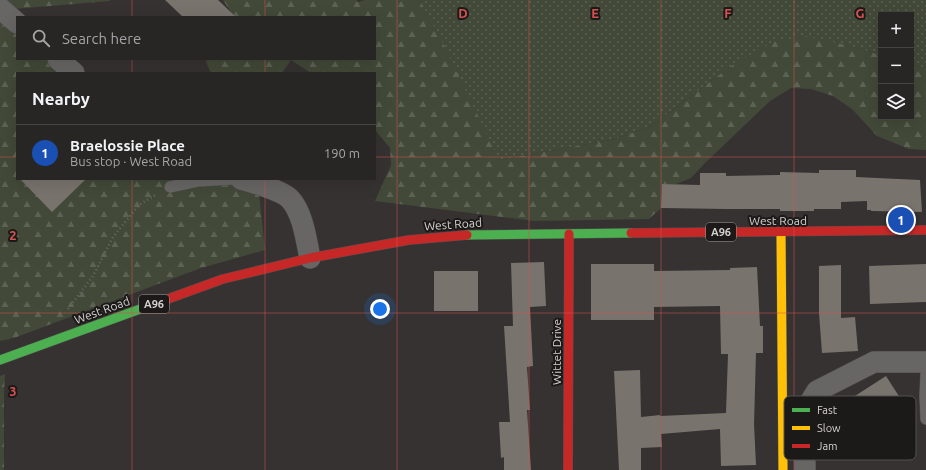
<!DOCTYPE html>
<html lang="en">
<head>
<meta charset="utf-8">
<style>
	:root { --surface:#282625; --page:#343232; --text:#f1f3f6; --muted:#a5a5a7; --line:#444342; --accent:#8c9099 }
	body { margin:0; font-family:Ubuntu,sans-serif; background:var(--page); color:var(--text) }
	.controls { position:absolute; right:12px; top:12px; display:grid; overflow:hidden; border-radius:0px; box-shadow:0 4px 16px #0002 }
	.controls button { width:36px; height:36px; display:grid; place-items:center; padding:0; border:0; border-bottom:1px solid var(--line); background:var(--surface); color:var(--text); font:20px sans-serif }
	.you { position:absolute; left:380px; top:309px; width:14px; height:14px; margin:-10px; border:3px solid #fff; border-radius:50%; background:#1a73e8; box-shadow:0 0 0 6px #1a73e833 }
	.badge { display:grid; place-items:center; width:26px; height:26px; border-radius:50%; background:var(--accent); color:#fff; font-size:13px; font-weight:700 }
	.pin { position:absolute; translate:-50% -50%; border:2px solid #fff; box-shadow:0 1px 4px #0006 }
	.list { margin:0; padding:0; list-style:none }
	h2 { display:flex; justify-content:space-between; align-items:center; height:52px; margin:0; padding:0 16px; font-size:17px }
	h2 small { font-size:13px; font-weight:400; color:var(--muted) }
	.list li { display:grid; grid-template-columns:26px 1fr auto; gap:12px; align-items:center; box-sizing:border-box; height:56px; padding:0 16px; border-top:1px solid var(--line) }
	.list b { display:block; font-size:15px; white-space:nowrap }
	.list p { margin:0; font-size:13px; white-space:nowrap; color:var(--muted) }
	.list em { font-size:13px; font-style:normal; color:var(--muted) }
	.icon { flex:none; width:22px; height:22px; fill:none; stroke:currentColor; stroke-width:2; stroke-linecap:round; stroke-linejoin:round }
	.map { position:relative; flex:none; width:926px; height:470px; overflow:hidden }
	.search { position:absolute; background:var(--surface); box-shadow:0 4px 16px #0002; left:16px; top:16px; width:360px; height:44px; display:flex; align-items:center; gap:10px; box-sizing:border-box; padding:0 14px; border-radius:0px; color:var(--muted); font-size:15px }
	.panel { position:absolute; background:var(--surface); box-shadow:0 4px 16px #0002; left:16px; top:72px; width:360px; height:108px; border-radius:0px }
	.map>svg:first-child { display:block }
	.grass { fill:url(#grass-dots) }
	.forest { fill:url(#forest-firs) }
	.building { fill:#79736e }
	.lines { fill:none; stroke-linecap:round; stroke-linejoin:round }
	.lane-casing { stroke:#514e4d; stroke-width:12 }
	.street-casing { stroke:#514e4d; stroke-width:22 }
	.fast-casing { stroke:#514e4d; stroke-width:10 }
	.slow-casing { stroke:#514e4d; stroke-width:10 }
	.jam-casing { stroke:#514e4d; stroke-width:10 }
	.path { stroke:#696867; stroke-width:2.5; stroke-dasharray:1 3; stroke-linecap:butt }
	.lane { stroke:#686665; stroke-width:11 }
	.street { stroke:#686665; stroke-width:21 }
	.fast { stroke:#4caf50; stroke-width:9 }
	.slow { stroke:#ffc107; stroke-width:9 }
	.jam { stroke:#c62828; stroke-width:9 }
	.grid { fill:none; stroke:#d65252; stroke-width:1; stroke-opacity:0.55 }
	.labels { text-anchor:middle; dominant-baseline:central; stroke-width:4; stroke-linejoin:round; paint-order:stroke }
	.shield { fill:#1c1a19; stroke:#9d9a98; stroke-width:1 }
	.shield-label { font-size:11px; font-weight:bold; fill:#d4d1cf }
	.street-label { font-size:12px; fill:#d4d1cf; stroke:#1c1a19 }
	.key { fill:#1c1a19; stroke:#535150; stroke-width:1 }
	.key-label { font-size:11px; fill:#d4d1cf }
	.grid-label { font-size:13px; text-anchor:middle; font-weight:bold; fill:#d65252; stroke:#1c1a19; stroke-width:4; stroke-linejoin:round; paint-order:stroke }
</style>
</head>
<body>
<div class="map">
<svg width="926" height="470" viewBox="0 0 926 470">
	<defs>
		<pattern id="grass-dots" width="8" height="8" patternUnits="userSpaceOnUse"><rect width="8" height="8" fill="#424938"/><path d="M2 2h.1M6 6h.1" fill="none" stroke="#5c6254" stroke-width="1.8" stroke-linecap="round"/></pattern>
		<pattern id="forest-firs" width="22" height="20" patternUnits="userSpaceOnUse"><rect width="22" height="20" fill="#424938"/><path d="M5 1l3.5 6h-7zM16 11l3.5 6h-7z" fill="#5c6254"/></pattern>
	</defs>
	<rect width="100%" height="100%" fill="#353231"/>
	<path class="grass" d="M420 0H926V70L922 67 911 64V15H881V55L846 45 731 66 651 126 616 139 499 160Z"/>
	<g class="forest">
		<path d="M0 0H109L110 1 2 10 17 23V59H58L74 73H17V179H241L258 183 265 250 201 268 14 338 0 341Z"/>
		<path d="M223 0H356L358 2 365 0H420L446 49 499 160 616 139 651 126 731 66 773 42 804 36 846 45 881 55V117H911V64L922 67 926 70V150L909 149 877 136 852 109 833 96 811 89 791 88 770 101 705 163 691 178 676 184H662L661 208 649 219 534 221 375 201 391 165 390 148 375 130V73H311L291 60 282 73H211L206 62 207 59H375V17H232V14Z"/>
		<path d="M5 374 4 394V470H0V376Z"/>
	</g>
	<g class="building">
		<path d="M165 0H218L236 17H183Z"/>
		<path d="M819 170H856V177L920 180 922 212 871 211V210H867V201L841 202V209H814V211H780V209H726L661 208 662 184 700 185V173H726V176L780 175V172L819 173Z"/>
		<path d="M20 179H86L52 212Z"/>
		<path d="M544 262 546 306 530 307 533 366 527 367 530 410H527L531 470H504V457L501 458 499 422H510L504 326H513L511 263Z"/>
		<path d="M591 264H654V271L730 270V268L757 267 760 326H763V353H756L754 424 756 465 721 466 720 429 661 434 662 447 641 448V470H619L614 371 640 370 641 417 660 415V416L726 413 728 354H721L720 306 654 307V320H591Z"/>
		<path d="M926 264V302L870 304 869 266Z"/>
		<path d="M841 265V318L855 317 858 351 822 353 819 313V266Z"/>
		<rect x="434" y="271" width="44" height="40"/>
		<path d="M886 376 902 401 827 449 816 433V421Z"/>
	</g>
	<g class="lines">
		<g class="lane-casing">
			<g id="lane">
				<path d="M170 187 198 181 234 179"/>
				<path d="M926 374 925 396 926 419"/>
			</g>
		</g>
		<g class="street-casing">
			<g id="street">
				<path d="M0 8 17 23"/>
				<path d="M58 59 74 73"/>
				<path d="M241 179C252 182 283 191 290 199 303 213 306 239 310 258"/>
				<path d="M805 470 804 412 817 391 874 362H926"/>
			</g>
		</g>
		<g class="fast-casing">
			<g id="fast">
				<path d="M467 235 631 233"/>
				<path d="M0 360 165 300"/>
			</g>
		</g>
		<g class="slow-casing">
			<path id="slow" d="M781 232 783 470"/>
		</g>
		<g class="jam-casing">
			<g id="jam">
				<path d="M631 233 926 230"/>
				<path d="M165 300 223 279 310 258 409 240 467 235"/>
				<path d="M568 470 569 234"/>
			</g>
		</g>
		<path class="path" d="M68 309 93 276 113 237 139 205 157 194"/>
		<use href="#lane" class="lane"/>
		<use href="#street" class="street"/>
		<use href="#fast" class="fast"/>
		<use href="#slow" class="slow"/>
		<use href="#jam" class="jam"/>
	</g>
	<path class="grid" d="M132 0V17M265 0V17M397 0V470M529 0V470M661 0V470M794 0V470M132 59V73M265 59V73M0 157H17M375 157H926M132 179V470M265 179V470M0 313H926"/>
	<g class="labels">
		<g class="shield">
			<rect x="706" y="223" width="30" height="18" rx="3"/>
			<rect x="139" y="295" width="30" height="18" rx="3"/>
		</g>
		<g class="shield-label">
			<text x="721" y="232">A96</text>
			<text x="154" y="304">A96</text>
		</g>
		<g class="street-label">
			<text x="778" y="220">West Road</text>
			<text transform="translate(453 224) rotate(-4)">West Road</text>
			<text transform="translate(102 310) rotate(-20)">West Road</text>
			<text transform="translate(556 352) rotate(-90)">Wittet Drive</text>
		</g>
	</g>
	<rect x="784" y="396" width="132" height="64" rx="6" class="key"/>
	<rect x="792" y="408" width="18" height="4" fill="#4caf50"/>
	<rect x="792" y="426" width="18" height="4" fill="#ffc107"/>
	<rect x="792" y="444" width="18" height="4" fill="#c62828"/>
	<g class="key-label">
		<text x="817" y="414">Fast</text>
		<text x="817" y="432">Slow</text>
		<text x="817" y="450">Jam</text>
	</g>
	<g class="grid-label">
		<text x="463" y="18">D</text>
		<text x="595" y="18">E</text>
		<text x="728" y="18">F</text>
		<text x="860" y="18">G</text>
		<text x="13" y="240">2</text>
		<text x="13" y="396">3</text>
	</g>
</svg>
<div class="controls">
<button>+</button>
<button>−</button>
<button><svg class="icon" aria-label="layers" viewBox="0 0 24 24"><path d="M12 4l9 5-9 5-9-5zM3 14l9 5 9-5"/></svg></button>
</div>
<div class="you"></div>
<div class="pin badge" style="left:901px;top:220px;background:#1a4fb4">1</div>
<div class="search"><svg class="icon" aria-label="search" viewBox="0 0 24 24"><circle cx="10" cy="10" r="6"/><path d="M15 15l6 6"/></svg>Search here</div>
<section class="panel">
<h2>Nearby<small></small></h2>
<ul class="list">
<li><span class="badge" style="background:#1a4fb4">1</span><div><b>Braelossie Place</b><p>Bus stop · West Road</p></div><em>190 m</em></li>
</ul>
</section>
</div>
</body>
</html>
